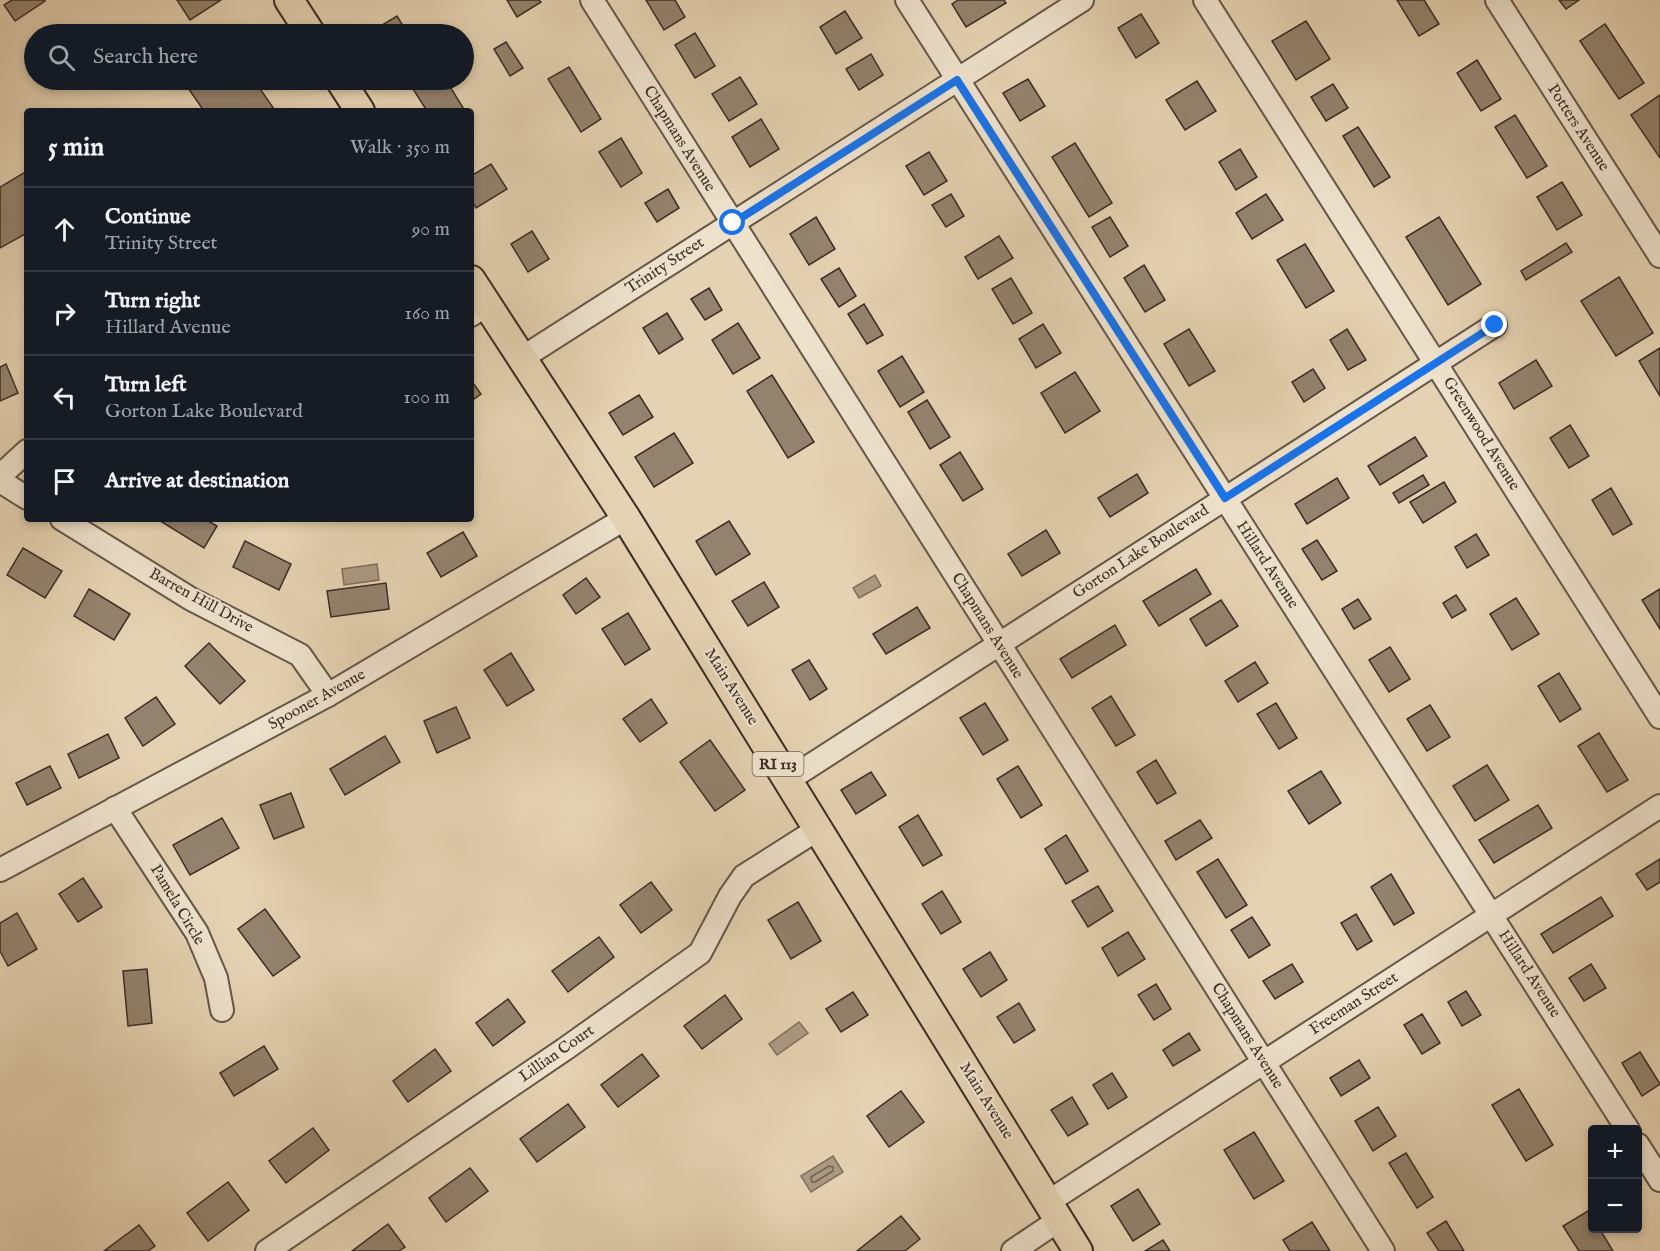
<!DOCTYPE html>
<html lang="en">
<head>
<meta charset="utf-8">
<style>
	:root { --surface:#171b24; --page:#242831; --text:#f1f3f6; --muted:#9ea1a6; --line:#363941 }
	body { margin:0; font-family:"IM FELL English",serif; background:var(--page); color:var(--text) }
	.controls { position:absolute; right:18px; bottom:18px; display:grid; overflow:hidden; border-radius:6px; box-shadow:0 3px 9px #0003 }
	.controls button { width:54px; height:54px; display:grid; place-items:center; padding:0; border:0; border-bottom:2px solid var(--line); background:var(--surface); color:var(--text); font:30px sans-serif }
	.stop { position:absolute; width:18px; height:18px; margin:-14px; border:4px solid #1a73e8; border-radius:50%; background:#fff }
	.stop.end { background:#1a73e8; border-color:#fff; box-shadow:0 2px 6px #0008 }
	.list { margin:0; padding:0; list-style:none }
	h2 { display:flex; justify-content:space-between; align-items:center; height:78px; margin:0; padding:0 24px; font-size:26px }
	h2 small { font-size:20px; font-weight:400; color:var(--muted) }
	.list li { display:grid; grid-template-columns:39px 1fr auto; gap:18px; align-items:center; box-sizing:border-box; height:84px; padding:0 24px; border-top:2px solid var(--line) }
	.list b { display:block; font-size:22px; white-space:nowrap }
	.list p { margin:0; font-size:20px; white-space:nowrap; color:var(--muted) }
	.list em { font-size:20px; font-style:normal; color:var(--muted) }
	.icon { flex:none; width:33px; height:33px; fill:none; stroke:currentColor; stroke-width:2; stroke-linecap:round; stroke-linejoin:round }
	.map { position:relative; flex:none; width:1660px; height:1251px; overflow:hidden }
	.search { position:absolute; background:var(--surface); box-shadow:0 3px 9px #0003; left:24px; top:24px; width:450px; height:66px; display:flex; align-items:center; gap:15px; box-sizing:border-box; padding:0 21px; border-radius:33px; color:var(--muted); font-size:22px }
	.panel { position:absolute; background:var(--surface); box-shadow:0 3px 9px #0003; left:24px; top:108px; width:450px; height:414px; border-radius:6px }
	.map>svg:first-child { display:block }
	.water { fill:#ab9a82; stroke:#7e6f5d; stroke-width:1.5 }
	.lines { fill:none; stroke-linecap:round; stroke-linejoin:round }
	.shore { stroke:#726454; stroke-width:1.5 }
	.building { fill:#93836e; stroke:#3a2e25; stroke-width:1.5 }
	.minor-casing { stroke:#655748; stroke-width:26 }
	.major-casing { stroke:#3a2e25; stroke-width:32 }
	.minor { stroke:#eee2cd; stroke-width:22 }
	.major { stroke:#e5d2b2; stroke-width:28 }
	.route { stroke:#1a73e8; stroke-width:8 }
	.labels { text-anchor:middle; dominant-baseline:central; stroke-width:4.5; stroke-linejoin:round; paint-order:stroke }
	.shield { fill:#eee2cd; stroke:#706457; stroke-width:1.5 }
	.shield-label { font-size:15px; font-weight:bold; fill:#3a2e25 }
	.street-label { font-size:16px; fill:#3a2e25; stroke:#eee2cd }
</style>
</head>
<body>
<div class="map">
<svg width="1660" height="1251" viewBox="0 0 1660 1251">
	<rect width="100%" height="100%" fill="#e5d2b2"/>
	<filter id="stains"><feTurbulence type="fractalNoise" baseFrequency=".00333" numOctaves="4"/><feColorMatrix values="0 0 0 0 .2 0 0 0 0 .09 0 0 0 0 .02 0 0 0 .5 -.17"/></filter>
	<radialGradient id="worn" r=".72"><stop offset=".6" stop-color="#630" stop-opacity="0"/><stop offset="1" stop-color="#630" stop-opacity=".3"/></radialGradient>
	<g class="water">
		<path d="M377 564 379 580 344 585 342 569Z"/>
		<path d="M875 575 881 586 859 598 853 588Z"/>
		<path d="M799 1022 808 1033 777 1055 769 1044Z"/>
		<path d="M833 1156 843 1172 811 1192 801 1176Z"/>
	</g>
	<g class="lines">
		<path class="shore" d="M829 1166 833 1167V1171L815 1182H812L811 1177Z"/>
	</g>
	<g class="building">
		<path d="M12 0H45V1L15 21 4 5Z"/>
		<path d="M177 0H221L190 20Z"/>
		<path d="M507 0H539L541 2 517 17Z"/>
		<path d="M646 0H675L685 17 664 30Z"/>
		<path d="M958 0H1004L1006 3 966 27 952 4Z"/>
		<path d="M1397 0H1424L1439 24 1419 36Z"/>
		<path d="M1559 0H1579L1566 9Z"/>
		<path d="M845 11 862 38 836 54 820 27Z"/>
		<path d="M1141 14 1159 43 1136 58 1118 28Z"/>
		<path d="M397 16 408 34H369V33Z"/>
		<path d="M1306 21 1330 59 1296 80 1272 41Z"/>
		<path d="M1605 24 1644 83 1619 99 1580 41Z"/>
		<path d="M695 33 715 66 695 78 675 45Z"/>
		<path d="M506 42 523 68 510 76 494 49Z"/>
		<path d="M871 54 883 75 859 90 846 69Z"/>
		<path d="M1477 60 1501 99 1481 111 1457 73Z"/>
		<path d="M569 67 601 119 581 132 548 79Z"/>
		<path d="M740 77 757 104 729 121 712 94Z"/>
		<path d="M1028 79 1045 106 1020 121 1003 93Z"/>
		<path d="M195 80H254L274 109 271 111H204L186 85Z"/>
		<path d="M411 80H446L465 111H427L408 81Z"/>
		<path d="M1197 81 1216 111 1185 130 1166 100Z"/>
		<path d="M1333 84 1348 108 1326 121 1311 97Z"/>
		<path d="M1660 95V158L1631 115Z"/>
		<path d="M1515 115 1547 166 1527 178 1495 127Z"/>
		<path d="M761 119 779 149 750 167 732 137Z"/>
		<path d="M1358 127 1390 177 1374 187 1343 136Z"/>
		<path d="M621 138 642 173 621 187 599 152Z"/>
		<path d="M1075 143 1112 203 1089 217 1052 157Z"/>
		<path d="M1240 149 1257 177 1236 190 1219 162Z"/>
		<path d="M929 152 947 181 924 195 906 166Z"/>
		<path d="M491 164 507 189 476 208 471 199V176Z"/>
		<path d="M27 171V233L0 248V187Z"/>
		<path d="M1562 182 1582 215 1557 230 1537 197Z"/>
		<path d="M668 189 679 208 657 222 645 203Z"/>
		<path d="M951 194 964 216 946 227 932 205Z"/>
		<path d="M1266 194 1283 220 1252 239 1236 213Z"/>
		<path d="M816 217 835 249 809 265 790 234Z"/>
		<path d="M1110 217 1128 246 1110 257 1092 227Z"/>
		<path d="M1439 217 1481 284 1448 305 1406 237Z"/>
		<path d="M532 231 549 259 528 272 511 244Z"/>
		<path d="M999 236 1013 258 978 279 965 257Z"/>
		<path d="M1566 243 1572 252 1526 280 1521 271Z"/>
		<path d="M1305 244 1334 291 1306 308 1277 260Z"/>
		<path d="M1144 265 1165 300 1145 312 1124 278Z"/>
		<path d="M839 268 856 296 839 307 821 279Z"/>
		<path d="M1619 277 1653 333 1616 356 1581 301Z"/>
		<path d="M1011 278 1032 313 1013 324 992 289Z"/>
		<path d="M709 288 722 310 705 320 691 299Z"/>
		<path d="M864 304 883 335 867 344 848 314Z"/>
		<path d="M667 313 683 339 659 354 643 328Z"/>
		<path d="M738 323 760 358 733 374 712 340Z"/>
		<path d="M1043 324 1061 353 1036 368 1019 339Z"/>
		<path d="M1189 329 1215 371 1189 386 1164 344Z"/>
		<path d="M1347 329 1366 360 1348 370 1330 340Z"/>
		<path d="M1660 348V396L1639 361Z"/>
		<path d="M902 356 924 392 900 407 878 371Z"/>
		<path d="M1536 360 1552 386 1514 409 1499 383Z"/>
		<path d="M6 364 18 393 0 401V367Z"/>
		<path d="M1313 369 1325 388 1304 402 1292 382Z"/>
		<path d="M1075 372 1100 411 1065 433 1041 393Z"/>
		<path d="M772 375 814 442 788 458 747 391Z"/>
		<path d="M471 380 481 394 471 401Z"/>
		<path d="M639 395 653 417 623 435 609 413Z"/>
		<path d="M927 400 950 437 930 449 908 412Z"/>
		<path d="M1570 425 1589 456 1569 468 1550 438Z"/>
		<path d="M674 433 693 463 654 487 635 457Z"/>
		<path d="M1415 437 1427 456 1380 485 1368 466Z"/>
		<path d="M960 452 983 489 963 501 940 465Z"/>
		<path d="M1137 474 1148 493 1110 517 1098 498Z"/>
		<path d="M1423 475 1429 485 1399 503 1393 493Z"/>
		<path d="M1337 478 1349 498 1307 524 1295 504Z"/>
		<path d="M1444 482 1456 502 1423 523 1410 502Z"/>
		<path d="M1611 488 1632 524 1613 535 1592 500Z"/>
		<path d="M157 519H205L217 526 204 548Z"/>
		<path d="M729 521 750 554 716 575 696 541Z"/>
		<path d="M1046 530 1060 553 1022 576 1008 554Z"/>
		<path d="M463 532 477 556 441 577 427 553Z"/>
		<path d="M1476 534 1489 555 1467 568 1455 547Z"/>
		<path d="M1317 540 1337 571 1322 580 1302 549Z"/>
		<path d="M245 541 291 564 279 590 233 567Z"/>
		<path d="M23 548 62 571 45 598 7 575Z"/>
		<path d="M1196 569 1211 594 1159 626 1143 601Z"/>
		<path d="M586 578 600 597 576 614 563 595Z"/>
		<path d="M764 582 779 607 748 626 732 601Z"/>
		<path d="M386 583 389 609 331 617 327 591Z"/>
		<path d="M89 589 130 614 114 640 74 616Z"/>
		<path d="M1660 589V629L1642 600Z"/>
		<path d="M1456 595 1466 610 1452 618 1443 603Z"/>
		<path d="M1516 598 1539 634 1512 650 1490 614Z"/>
		<path d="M1358 599 1371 619 1354 629 1342 609Z"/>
		<path d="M1221 600 1238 626 1206 646 1190 619Z"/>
		<path d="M917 607 930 628 886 654 873 634Z"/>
		<path d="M628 613 650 649 625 665 602 629Z"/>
		<path d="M1115 625 1126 645 1072 678 1060 659Z"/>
		<path d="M209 643 245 681 220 704 185 666Z"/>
		<path d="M1390 647 1410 679 1389 692 1369 660Z"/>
		<path d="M511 653 534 690 507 706 484 670Z"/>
		<path d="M809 660 827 689 810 700 792 670Z"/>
		<path d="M1255 662 1268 683 1238 702 1225 681Z"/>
		<path d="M1559 673 1581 709 1560 722 1538 686Z"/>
		<path d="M1111 696 1135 735 1116 746 1092 708Z"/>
		<path d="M156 697 175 724 143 746 125 718Z"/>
		<path d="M651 699 667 723 640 742 623 719Z"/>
		<path d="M985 703 1008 740 983 755 960 718Z"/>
		<path d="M1276 703 1297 738 1279 749 1257 714Z"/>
		<path d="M1430 705 1450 737 1427 751 1407 719Z"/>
		<path d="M456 707 470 738 437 753 424 721Z"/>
		<path d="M1599 733 1628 780 1607 792 1578 746Z"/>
		<path d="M108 734 119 758 79 778 68 754Z"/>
		<path d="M385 736 400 762 345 795 330 769Z"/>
		<path d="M710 740 745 790 715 811 680 762Z"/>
		<path d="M1156 760 1176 793 1157 804 1137 772Z"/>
		<path d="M1487 765 1509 800 1475 821 1453 786Z"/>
		<path d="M50 766 61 788 27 805 16 783Z"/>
		<path d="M1018 766 1042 805 1021 818 997 779Z"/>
		<path d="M1321 771 1341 803 1309 824 1288 791Z"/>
		<path d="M871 772 886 795 856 814 841 790Z"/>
		<path d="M291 793 304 827 274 839 260 805Z"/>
		<path d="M1538 805 1552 828 1494 863 1479 840Z"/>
		<path d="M918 815 942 855 923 866 899 827Z"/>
		<path d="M222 818 239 848 190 875 173 845Z"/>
		<path d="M1200 820 1212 838 1176 860 1165 841Z"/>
		<path d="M1066 835 1088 871 1066 884 1045 849Z"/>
		<path d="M1218 859 1247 905 1226 918 1197 872Z"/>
		<path d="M1660 859V882L1647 890 1636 874Z"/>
		<path d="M1391 874 1414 913 1394 925 1371 887Z"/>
		<path d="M83 878 102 907 78 922 59 894Z"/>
		<path d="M651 882 672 910 641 933 620 905Z"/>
		<path d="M1098 886 1113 911 1088 927 1072 901Z"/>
		<path d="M942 891 961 922 941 934 922 904Z"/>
		<path d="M1601 897 1613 916 1553 953 1541 934Z"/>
		<path d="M798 902 821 941 791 959 768 920Z"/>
		<path d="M265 909 300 957 273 976 238 929Z"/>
		<path d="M17 913 37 949 8 966 0 951V923Z"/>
		<path d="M1356 914 1372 941 1357 950 1341 923Z"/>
		<path d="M1252 917 1270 945 1249 958 1231 930Z"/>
		<path d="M1128 932 1145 959 1118 976 1102 948Z"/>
		<path d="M599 937 614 957 568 992 552 971Z"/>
		<path d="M990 952 1007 980 981 997 963 969Z"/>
		<path d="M1292 964 1303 982 1275 999 1263 981Z"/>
		<path d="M1591 964 1606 988 1584 1001 1569 978Z"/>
		<path d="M147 969 152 1023 128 1026 123 971Z"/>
		<path d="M1156 984 1171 1009 1154 1020 1138 995Z"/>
		<path d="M1466 991 1481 1015 1462 1026 1448 1002Z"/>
		<path d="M853 992 868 1015 841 1032 826 1009Z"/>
		<path d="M725 995 742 1019 702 1049 684 1026Z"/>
		<path d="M508 999 525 1022 493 1046 476 1023Z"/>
		<path d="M1019 1003 1035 1030 1014 1043 997 1017Z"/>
		<path d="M1422 1014 1440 1043 1422 1054 1404 1025Z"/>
		<path d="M1189 1033 1200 1050 1173 1066 1163 1050Z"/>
		<path d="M264 1046 278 1069 234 1096 220 1073Z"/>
		<path d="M435 1049 451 1071 408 1102 393 1081Z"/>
		<path d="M1640 1052 1660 1084 1642 1096 1622 1063Z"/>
		<path d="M642 1054 659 1076 618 1107 601 1085Z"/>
		<path d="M1359 1060 1370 1078 1341 1096 1330 1078Z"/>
		<path d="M1112 1073 1127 1097 1108 1109 1093 1085Z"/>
		<path d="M1519 1089 1553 1145 1526 1161 1492 1105Z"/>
		<path d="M901 1091 924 1122 889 1147 867 1116Z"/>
		<path d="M1072 1097 1088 1124 1068 1136 1051 1110Z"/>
		<path d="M568 1104 585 1127 537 1162 520 1139Z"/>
		<path d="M1378 1107 1396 1136 1373 1151 1355 1121Z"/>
		<path d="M313 1128 329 1150 286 1183 269 1161Z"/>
		<path d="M1254 1132 1284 1181 1254 1199 1224 1150Z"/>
		<path d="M1406 1153 1433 1197 1417 1208 1389 1163Z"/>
		<path d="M470 1168 488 1191 446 1222 429 1198Z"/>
		<path d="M228 1182 249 1210 208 1241 187 1213Z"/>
		<path d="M1138 1189 1160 1224 1133 1241 1111 1206Z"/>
		<path d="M1588 1211 1592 1218V1228H1599L1613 1251H1579L1563 1226Z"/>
		<path d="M901 1216 920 1239 905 1251H857Z"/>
		<path d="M1446 1221 1464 1251H1439L1427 1233Z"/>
		<path d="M1312 1222 1330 1251H1290L1283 1240Z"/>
		<path d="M388 1224 405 1247 399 1251H352Z"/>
		<path d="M139 1225 155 1246 148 1251H104Z"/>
		<path d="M1163 1240 1170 1251H1145Z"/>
	</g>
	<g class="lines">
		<g class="minor-casing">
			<g id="minor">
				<path d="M592 0 1383 1251"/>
				<path d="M907 0 1628 1130"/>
				<path d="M1205 0 1660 717"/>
				<path d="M1497 0 1660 256"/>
				<path d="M471 315 487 304"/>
				<path d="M522 358 1082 0"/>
				<path d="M0 476 27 451"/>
				<path d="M0 481 27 498"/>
				<path d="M62 519 191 599 300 655 328 695"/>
				<path d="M788 780 1495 325"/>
				<path d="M115 808 197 933 216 978 222 1010"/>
				<path d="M0 870 328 695 626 518"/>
				<path d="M1638 1145 1660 1180"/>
				<path d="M1048 1202 1660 806"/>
				<path d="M267 1251 565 1049 700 953 730 896 744 876 818 829"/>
				<path d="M1013 1251 1059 1220"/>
			</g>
		</g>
		<g class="major-casing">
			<g id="major">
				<path d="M289 0 311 34"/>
				<path d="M340 80 360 111"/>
				<path d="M471 280 626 518 1078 1251"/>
			</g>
		</g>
		<use href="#minor" class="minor"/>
		<use href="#major" class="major"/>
	</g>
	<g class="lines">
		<path class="route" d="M733 223 957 80 1225 498 1495 325"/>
	</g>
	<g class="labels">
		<rect class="shield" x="752.5" y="752" width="51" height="24" rx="4.5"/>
		<g class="shield-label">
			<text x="778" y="764">RI 113</text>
		</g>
		<g class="street-label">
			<text transform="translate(1578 128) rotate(57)">Potters Avenue</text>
			<text transform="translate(679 139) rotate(58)">Chapmans Avenue</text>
			<text transform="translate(665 266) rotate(-33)">Trinity Street</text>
			<text transform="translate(1481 434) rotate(58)">Greenwood Avenue</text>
			<text transform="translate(1141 552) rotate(-33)">Gorton Lake Boulevard</text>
			<text transform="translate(1267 565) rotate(57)">Hillard Avenue</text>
			<text transform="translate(201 601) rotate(29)">Barren Hill Drive</text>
			<text transform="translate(987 626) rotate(58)">Chapmans Avenue</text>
			<text transform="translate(731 687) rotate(58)">Main Avenue</text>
			<text transform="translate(317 700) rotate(-29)">Spooner Avenue</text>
			<text transform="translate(177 905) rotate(59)">Pamela Circle</text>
			<text transform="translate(1529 974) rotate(57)">Hillard Avenue</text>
			<text transform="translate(1354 1004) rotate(-33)">Freeman Street</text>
			<text transform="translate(1247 1036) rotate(58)">Chapmans Avenue</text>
			<text transform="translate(557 1054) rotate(-35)">Lillian Court</text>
			<text transform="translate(986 1101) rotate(58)">Main Avenue</text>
		</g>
	</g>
	<rect width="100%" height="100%" filter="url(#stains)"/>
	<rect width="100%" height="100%" fill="url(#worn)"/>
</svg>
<div class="controls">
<button>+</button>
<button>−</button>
</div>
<div class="stop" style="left:733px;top:223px"></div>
<div class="stop end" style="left:1495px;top:325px"></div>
<div class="search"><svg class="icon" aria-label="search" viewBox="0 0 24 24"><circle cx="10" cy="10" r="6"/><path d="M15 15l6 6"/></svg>Search here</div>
<section class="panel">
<h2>5 min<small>Walk · 350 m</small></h2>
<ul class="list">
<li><svg class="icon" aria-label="ahead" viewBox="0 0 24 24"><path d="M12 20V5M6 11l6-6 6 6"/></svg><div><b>Continue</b><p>Trinity Street</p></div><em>90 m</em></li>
<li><svg class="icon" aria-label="right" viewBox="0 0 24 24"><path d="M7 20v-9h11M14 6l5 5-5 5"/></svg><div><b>Turn right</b><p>Hillard Avenue</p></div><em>160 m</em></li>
<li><svg class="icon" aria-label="left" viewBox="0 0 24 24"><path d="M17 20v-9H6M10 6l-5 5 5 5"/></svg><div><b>Turn left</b><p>Gorton Lake Boulevard</p></div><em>100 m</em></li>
<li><svg class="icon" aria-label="arrive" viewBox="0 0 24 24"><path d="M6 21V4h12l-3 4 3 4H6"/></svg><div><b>Arrive at destination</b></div></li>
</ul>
</section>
</div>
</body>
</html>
